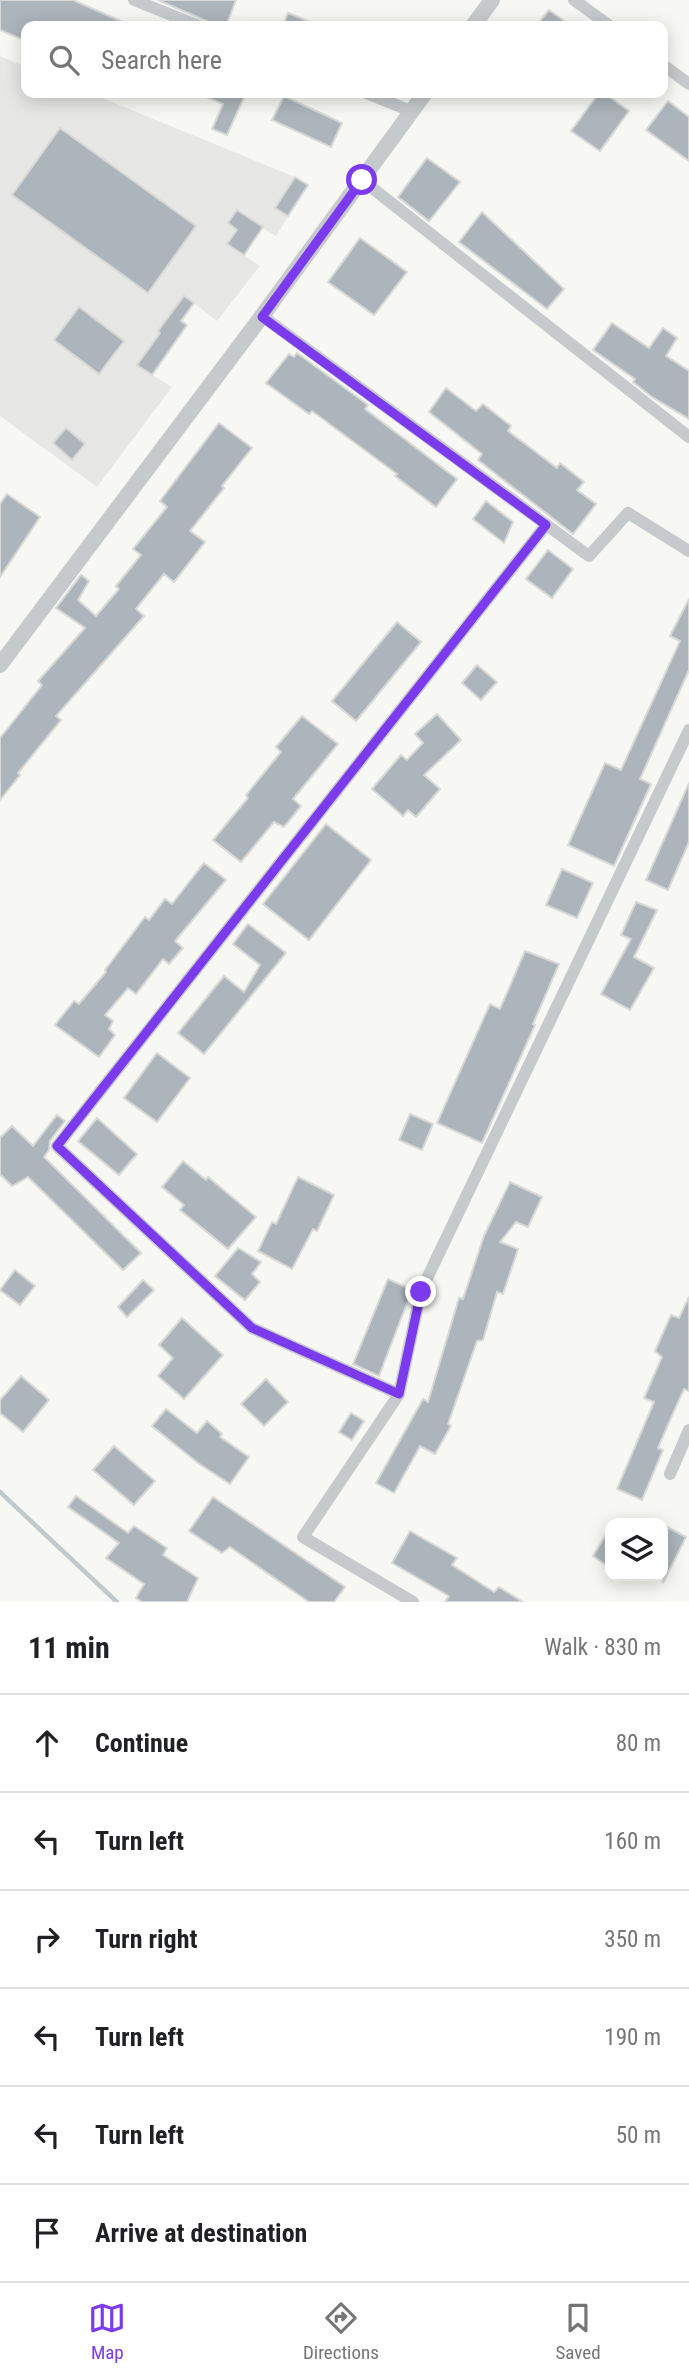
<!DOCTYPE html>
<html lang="en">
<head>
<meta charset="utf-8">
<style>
	:root { --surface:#fff; --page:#f6f6f6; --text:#202124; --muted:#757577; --line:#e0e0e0; --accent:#7c3aed }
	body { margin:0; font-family:"Roboto Condensed",sans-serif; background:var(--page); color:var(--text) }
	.controls { position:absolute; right:21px; bottom:21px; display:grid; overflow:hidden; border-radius:14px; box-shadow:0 4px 18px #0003 }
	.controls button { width:63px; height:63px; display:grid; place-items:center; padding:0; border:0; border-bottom:2px solid var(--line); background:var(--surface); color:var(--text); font:35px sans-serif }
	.stop { position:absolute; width:21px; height:21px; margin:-16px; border:5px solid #7c3aed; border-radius:50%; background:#fff }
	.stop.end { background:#7c3aed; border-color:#fff; box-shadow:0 2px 7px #0008 }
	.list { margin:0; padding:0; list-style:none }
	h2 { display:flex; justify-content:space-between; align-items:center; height:91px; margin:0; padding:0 28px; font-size:30px }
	h2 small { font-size:23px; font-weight:400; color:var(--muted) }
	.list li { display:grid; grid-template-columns:46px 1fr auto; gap:21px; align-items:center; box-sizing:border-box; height:98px; padding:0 28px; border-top:2px solid var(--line) }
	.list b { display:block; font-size:26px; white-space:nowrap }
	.list em { font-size:23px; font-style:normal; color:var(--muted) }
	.icon { flex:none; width:38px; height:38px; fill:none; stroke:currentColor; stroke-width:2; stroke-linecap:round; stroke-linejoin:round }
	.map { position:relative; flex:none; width:689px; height:1602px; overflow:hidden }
	.search { position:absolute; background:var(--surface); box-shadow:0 4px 18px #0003; left:21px; right:21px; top:21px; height:77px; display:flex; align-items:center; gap:18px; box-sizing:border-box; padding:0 24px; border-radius:14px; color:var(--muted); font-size:26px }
	.sheet { height:679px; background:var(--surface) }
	nav { display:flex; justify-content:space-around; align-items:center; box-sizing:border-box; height:98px; border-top:2px solid var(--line); background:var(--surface); font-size:19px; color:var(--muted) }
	nav a { display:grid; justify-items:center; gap:4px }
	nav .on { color:var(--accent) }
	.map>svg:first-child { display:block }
	.built { fill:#e7e8e6 }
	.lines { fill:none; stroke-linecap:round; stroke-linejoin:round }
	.stream { stroke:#bfcacf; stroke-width:4.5 }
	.building { fill:#acb5bb; stroke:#d8d8d6; stroke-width:2 }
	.minor { stroke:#c6cacd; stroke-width:12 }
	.tertiary { stroke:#c6cacd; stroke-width:16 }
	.route { stroke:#7c3aed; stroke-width:9 }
</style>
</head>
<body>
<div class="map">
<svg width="689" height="1602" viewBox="0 0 689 1602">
	<rect width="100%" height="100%" fill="#f7f7f3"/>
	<path class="built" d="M0 56 26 67V93H90L295 177 308 185 276 236 263 228 244 255 260 266 217 321 194 303 182 320 187 325 152 375 172 387 97 487 0 416Z"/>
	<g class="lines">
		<path class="stream" d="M0 1492 117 1602"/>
	</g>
	<g class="building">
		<path d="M0 0H73L132 26H26V41L0 30Z"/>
		<path d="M158 0H236L226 26H218Z"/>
		<path d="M549 10 571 26H536Z"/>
		<path d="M288 13 320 26H283Z"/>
		<path d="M197 93H246L227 135 212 129 223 104Z"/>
		<path d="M599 93H604L629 111 600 151 571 131Z"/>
		<path d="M284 96 342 123 331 147 272 120Z"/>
		<path d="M668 101 689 117V161L646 130Z"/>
		<path d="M60 128 196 226 148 293 12 195Z"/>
		<path d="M427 158 460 182 429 221 398 197Z"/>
		<path d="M295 177 308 185 288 216 275 208Z"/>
		<path d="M237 210 263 227 244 255 227 244 237 230 228 223Z"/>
		<path d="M482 212 564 289 547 309 459 242Z"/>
		<path d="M360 238 407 272 374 315 328 282Z"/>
		<path d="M184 296 194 303 181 321 187 325 152 375 137 365 160 333 158 331Z"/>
		<path d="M79 307 124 341 99 374 54 340Z"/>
		<path d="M612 323 649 348 663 328 677 338 666 356 689 371V419L652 397 633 382 635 379 593 350Z"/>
		<path d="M297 353 368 405 365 409 457 479 436 507 395 476 397 474 312 411 309 414 266 383 289 354 294 357Z"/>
		<path d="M446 388 476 411 483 404 511 426 508 431 557 468 560 463 584 482 577 490 596 504 573 534 478 460 482 454 429 412Z"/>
		<path d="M219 423 252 448 222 486 224 488 190 531 205 542 174 582 164 574 136 609 144 616 56 716 61 720 18 773 20 775 0 800V738L42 685 38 681 85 628 56 608 81 575 89 581 78 600 96 616 119 589 116 586 141 555 133 549 167 507 160 501Z"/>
		<path d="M66 428 85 444 72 460 53 443Z"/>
		<path d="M7 494 40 517 0 577V504Z"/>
		<path d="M486 501 513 522 504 543 473 519Z"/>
		<path d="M548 550 573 569 552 598 526 579Z"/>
		<path d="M689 599V670L640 779 651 784 614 866 568 845 605 763 621 770 680 641 670 636Z"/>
		<path d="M397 622 421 642 356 721 332 701Z"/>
		<path d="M477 665 497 682 481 700 462 683Z"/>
		<path d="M437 714 461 740 424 775 440 789 416 817 408 810 403 816 372 789 401 755 407 760 423 743 415 734Z"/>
		<path d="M302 716 338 744 293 799 301 806 284 827 274 822 241 862 213 840 248 798 246 795 281 752 276 747Z"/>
		<path d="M689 783V842L668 890 646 880Z"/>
		<path d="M326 824 371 860 309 940 263 904Z"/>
		<path d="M204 863 226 880 175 941 183 948 169 964 163 959 136 994 128 988 105 1015 113 1021 109 1029 115 1035 99 1057 55 1025 74 1001 79 1004 106 972 105 970 145 917 149 920 165 899 172 904Z"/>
		<path d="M562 869 593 883 577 918 546 905Z"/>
		<path d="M636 902 657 910 634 957 654 968 630 1010 601 994 631 939 621 935Z"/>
		<path d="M248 924 286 953 204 1054 178 1033 224 976 244 992 260 965 233 944Z"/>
		<path d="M525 951 559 964 533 1024 535 1025 482 1143 437 1123 490 1004 500 1009Z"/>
		<path d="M157 1053 190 1078 157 1122 124 1098Z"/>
		<path d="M410 1114 433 1124 422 1150 399 1140Z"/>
		<path d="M57 1115 65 1121 50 1141 49 1150 44 1157 141 1253 123 1270 28 1177 12 1186 0 1174V1138L12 1126 33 1146Z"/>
		<path d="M97 1118 137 1154 119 1175 78 1141Z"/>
		<path d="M183 1161 206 1180 208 1177 256 1217 228 1249 180 1210 184 1205 162 1187Z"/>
		<path d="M298 1177 334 1195 317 1231 313 1229 292 1269 258 1251 272 1222 276 1224Z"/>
		<path d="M510 1182 542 1197 528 1227 516 1222 500 1242 518 1249 503 1294 497 1292 483 1340 477 1341 448 1424 451 1426 435 1454 420 1446 394 1493 376 1483 423 1399 428 1402 459 1298 463 1299 484 1236Z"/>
		<path d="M238 1248 261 1262 252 1274 260 1282 245 1300 215 1276Z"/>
		<path d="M15 1270 35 1286 20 1305 0 1290Z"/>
		<path d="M388 1279 412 1290 379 1376 353 1364Z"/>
		<path d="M143 1280 154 1290 127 1317 118 1307Z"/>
		<path d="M689 1297V1391L684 1389 674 1411 658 1448 663 1450 642 1500 617 1489 654 1402 644 1398 662 1357 655 1351 671 1315 679 1318Z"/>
		<path d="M182 1318 223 1355 184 1399 158 1376 173 1358 159 1345Z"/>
		<path d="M21 1376 49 1400 23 1432 0 1413V1400Z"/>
		<path d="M266 1379 288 1402 264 1426 241 1404Z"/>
		<path d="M166 1409 197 1433 207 1421 222 1434 220 1437 249 1457 230 1484 198 1463 152 1426Z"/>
		<path d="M351 1413 364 1421 352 1440 339 1432Z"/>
		<path d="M114 1446 155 1481 134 1505 93 1470Z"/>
		<path d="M76 1496 128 1533 134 1526 167 1548 163 1555 198 1578 187 1602H142L136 1598 144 1584 106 1558 119 1543 68 1507Z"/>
		<path d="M213 1497 345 1587 334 1602H309L230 1547 222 1553 189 1531Z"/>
		<path d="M667 1527 686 1537 663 1583V1535Z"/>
		<path d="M610 1528V1568L593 1556Z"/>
		<path d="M410 1531 457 1558 452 1565 494 1592 499 1587 523 1602H445L449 1596 392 1563Z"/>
	</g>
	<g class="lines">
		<g class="minor">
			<path d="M134 0 199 26"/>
			<path d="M574 0 610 26"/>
			<path d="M663 65 689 84"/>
			<path d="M366 93 411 111"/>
			<path d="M362 180 689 437"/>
			<path d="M262 316 589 556 628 513 689 551"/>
			<path d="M399 1394 252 1328 57 1146 546 525"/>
			<path d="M670 1474 689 1430"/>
			<path d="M413 1602 303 1537 399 1394 421 1291 689 730"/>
		</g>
		<g class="tertiary">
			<path d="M473 26 492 0"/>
			<path d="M0 665 262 316 425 93"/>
		</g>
	</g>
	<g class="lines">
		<path class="route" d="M362 180 262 317 546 525 57 1146 252 1328 399 1394 421 1292"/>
	</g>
</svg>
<div class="controls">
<button><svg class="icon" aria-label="layers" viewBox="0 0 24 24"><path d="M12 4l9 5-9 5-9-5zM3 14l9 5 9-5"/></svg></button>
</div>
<div class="stop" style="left:362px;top:180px"></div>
<div class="stop end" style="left:421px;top:1292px"></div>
<div class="search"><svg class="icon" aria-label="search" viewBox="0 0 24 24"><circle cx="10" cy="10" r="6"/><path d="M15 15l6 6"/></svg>Search here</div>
</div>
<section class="sheet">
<h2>11 min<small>Walk · 830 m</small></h2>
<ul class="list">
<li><svg class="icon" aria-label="ahead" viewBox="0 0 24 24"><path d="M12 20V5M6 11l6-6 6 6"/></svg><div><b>Continue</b></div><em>80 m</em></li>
<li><svg class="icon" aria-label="left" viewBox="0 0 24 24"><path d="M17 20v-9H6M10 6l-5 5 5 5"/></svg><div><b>Turn left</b></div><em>160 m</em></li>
<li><svg class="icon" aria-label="right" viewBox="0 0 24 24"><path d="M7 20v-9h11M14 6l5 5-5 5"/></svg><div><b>Turn right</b></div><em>350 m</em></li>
<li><svg class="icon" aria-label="left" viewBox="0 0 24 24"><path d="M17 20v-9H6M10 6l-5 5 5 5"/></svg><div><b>Turn left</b></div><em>190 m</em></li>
<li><svg class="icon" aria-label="left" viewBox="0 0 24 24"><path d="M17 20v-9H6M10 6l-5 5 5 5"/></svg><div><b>Turn left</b></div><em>50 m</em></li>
<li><svg class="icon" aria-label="arrive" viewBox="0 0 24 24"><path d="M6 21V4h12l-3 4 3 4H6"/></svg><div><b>Arrive at destination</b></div></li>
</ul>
</section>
<nav>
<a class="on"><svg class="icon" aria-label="map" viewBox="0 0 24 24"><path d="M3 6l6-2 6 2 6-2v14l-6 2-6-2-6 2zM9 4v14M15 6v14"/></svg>Map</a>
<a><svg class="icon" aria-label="directions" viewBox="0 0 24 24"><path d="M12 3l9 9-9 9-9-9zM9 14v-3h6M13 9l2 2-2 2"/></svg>Directions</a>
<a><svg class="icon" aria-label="saved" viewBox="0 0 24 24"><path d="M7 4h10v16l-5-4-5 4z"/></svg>Saved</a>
</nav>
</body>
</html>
